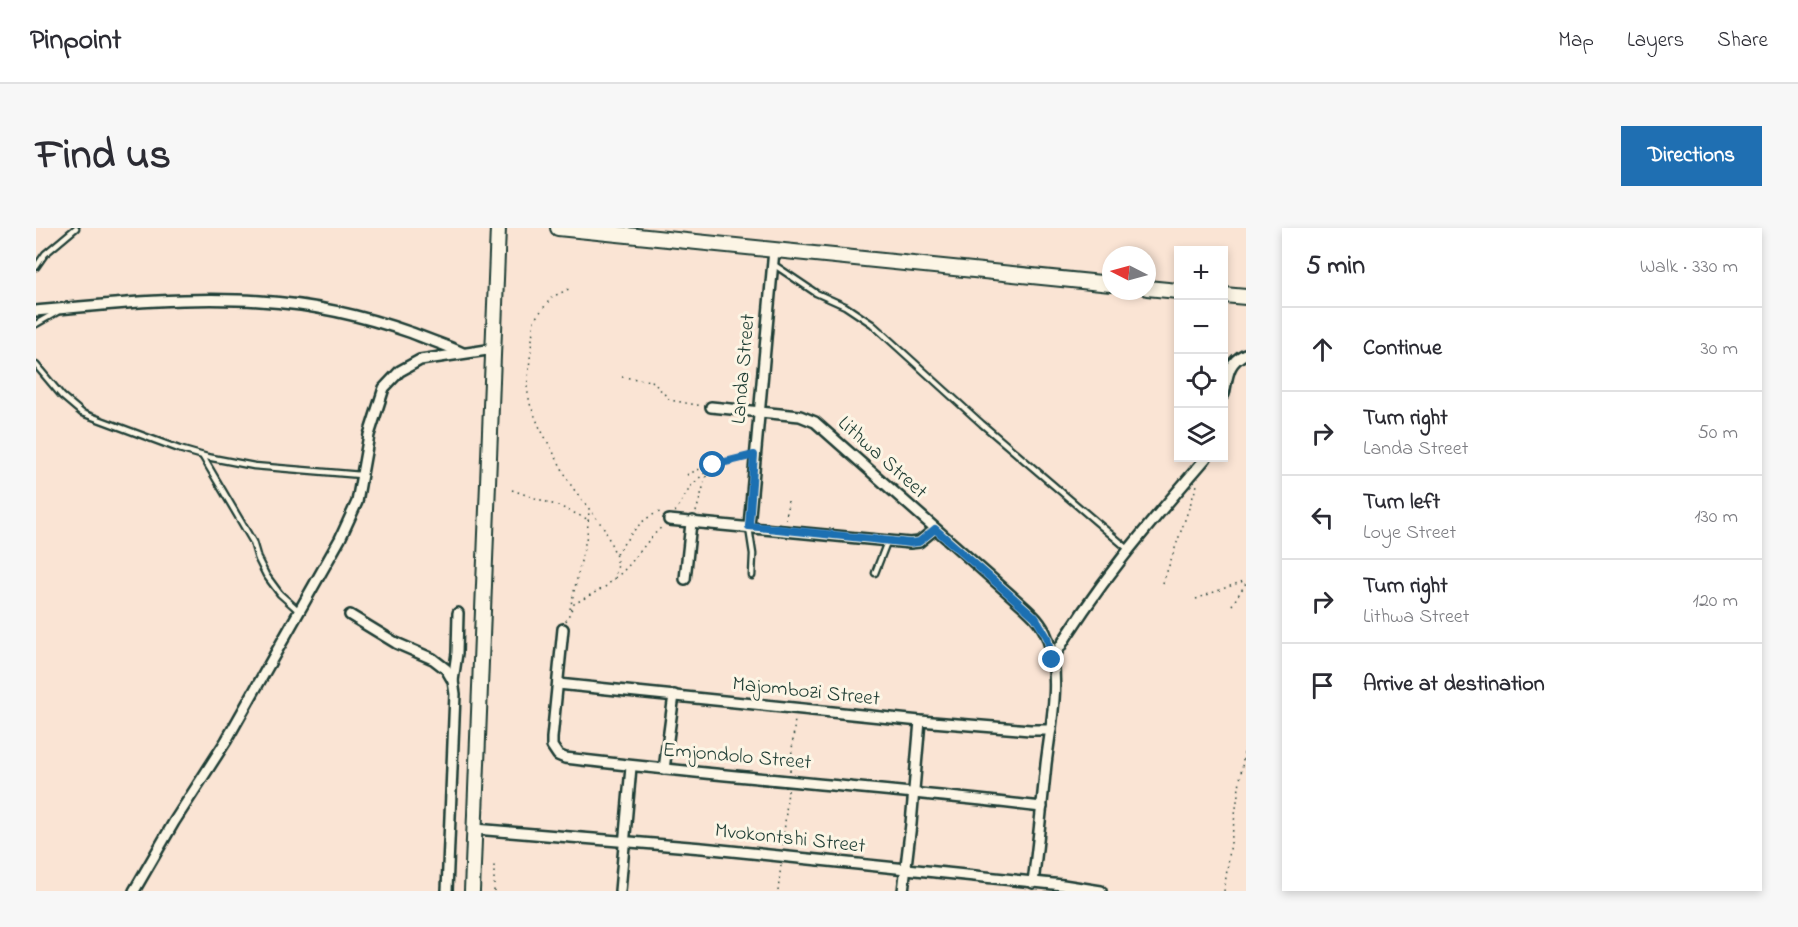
<!DOCTYPE html>
<html lang="en">
<head>
<meta charset="utf-8">
<style>
	:root { --surface:#fff; --page:#f7f7f7; --text:#2b2b33; --muted:#7c7c81; --line:#e1e1e2; --accent:#1f6fb2 }
	body { margin:0; font-family:"Indie Flower",sans-serif; background:var(--page); color:var(--text) }
	.controls { position:absolute; right:18px; top:18px; display:grid; overflow:hidden; border-radius:0px; box-shadow:0 3px 9px #0003 }
	.controls button { width:54px; height:54px; display:grid; place-items:center; padding:0; border:0; border-bottom:2px solid var(--line); background:var(--surface); color:var(--text); font:30px sans-serif }
	.compass { position:absolute; left:1066px; top:18px; width:54px; height:54px; border-radius:50%; background:var(--surface); box-shadow:0 3px 9px #0003; rotate:276deg }
	.stop { position:absolute; width:18px; height:18px; margin:-14px; border:4px solid #1f6fb2; border-radius:50%; background:#fff }
	.stop.end { background:#1f6fb2; border-color:#fff; box-shadow:0 2px 6px #0008 }
	.list { margin:0; padding:0; list-style:none }
	h2 { display:flex; justify-content:space-between; align-items:center; height:78px; margin:0; padding:0 24px; font-size:26px }
	h2 small { font-size:20px; font-weight:400; color:var(--muted) }
	.list li { display:grid; grid-template-columns:39px 1fr auto; gap:18px; align-items:center; box-sizing:border-box; height:84px; padding:0 24px; border-top:2px solid var(--line) }
	.list b { display:block; font-size:22px; white-space:nowrap }
	.list p { margin:0; font-size:20px; white-space:nowrap; color:var(--muted) }
	.list em { font-size:20px; font-style:normal; color:var(--muted) }
	.icon { flex:none; width:33px; height:33px; fill:none; stroke:currentColor; stroke-width:2; stroke-linecap:round; stroke-linejoin:round }
	.map { position:relative; flex:none; width:1210px; height:663px; overflow:hidden; border-radius:0px }
	header { display:flex; align-items:center; gap:36px; box-sizing:border-box; height:84px; padding:0 30px; background:var(--surface); border-bottom:2px solid var(--line) }
	header strong { font-size:28px }
	nav { display:flex; gap:33px; margin-inline-start:auto; font-size:21px }
	.intro { display:flex; align-items:center; justify-content:space-between; box-sizing:border-box; height:144px; padding:0 36px }
	h1 { margin:0; font-size:42px }
	.button { padding:15px 27px; border-radius:0px; background:var(--accent); color:#fff; font-size:21px; font-weight:700 }
	main { display:flex; gap:36px; padding:0 36px }
	aside { flex:1; background:var(--surface); border-radius:0px; box-shadow:0 3px 9px #0003 }
	.map>svg:first-child { display:block }
	.lines { fill:none; stroke-linecap:round; stroke-linejoin:round }
	.lane-casing { stroke:#1f3d34; stroke-width:9 }
	.street-casing { stroke:#1f3d34; stroke-width:14 }
	.secondary-casing { stroke:#1f3d34; stroke-width:18 }
	.path { stroke:#1f3d34; stroke-width:1.5; stroke-dasharray:1.5 4.5; stroke-linecap:butt }
	.lane { stroke:#fcf5e5; stroke-width:4.5 }
	.street { stroke:#fcf5e5; stroke-width:9 }
	.secondary { stroke:#fcf5e5; stroke-width:14 }
	.route { stroke:#1f6fb2; stroke-width:8 }
	.labels { text-anchor:middle; dominant-baseline:central; stroke-width:6; stroke-linejoin:round; paint-order:stroke }
	.street-label { font-size:21px; fill:#1f3d34; stroke:#fcf5e5 }
</style>
</head>
<body>
<header>
<strong>Pinpoint</strong>
<nav><a>Map</a><a>Layers</a><a>Share</a></nav>
</header>
<div class="intro"><h1>Find us</h1><a class="button">Directions</a></div>
<main>
<div class="map">
<svg width="1210" height="663" viewBox="0 0 1210 663">
	<rect width="100%" height="100%" fill="#fae4d4"/>
	<filter id="ink" filterUnits="userSpaceOnUse"><feTurbulence type="fractalNoise" baseFrequency=".0167" numOctaves="2"/><feDisplacementMap in="SourceGraphic" scale="12" xChannelSelector="R" yChannelSelector="G"/><feConvolveMatrix kernelMatrix="1 2 1 2 8 2 1 2 1" color-interpolation-filters="sRGB"/></filter>
	<g filter="url(#ink)">
		<g class="lines">
			<g class="lane-casing">
				<g id="lane">
					<path d="M737 36 780 65 809 78 836 96 946 196 1092 321"/>
					<path d="M0 39 9 26 40 0"/>
					<path d="M0 96 21 84"/>
					<path d="M0 137 26 168 46 185 143 221 171 229 218 238 325 247"/>
					<path d="M167 229 217 314 222 331 230 347 244 366 263 383"/>
					<path d="M713 300 717 326 716 348"/>
					<path d="M839 345 851 314"/>
				</g>
			</g>
			<g class="street-casing">
				<g id="street">
					<path d="M0 83C73 76 150 68 224 73 275 76 328 88 376 105 393 112 410 117 427 125"/>
					<path d="M1188 166C1192 148 1191 135 1209 126"/>
					<path d="M675 179 764 188 779 194 986 377C996 386 1006 395 1011 409 1026 449 1015 495 1010 536 1006 576 1002 615 997 655"/>
					<path d="M633 292 874 315 883 314 899 301"/>
					<path d="M713 298 738 22"/>
					<path d="M649 351 655 295 657 293"/>
					<path d="M314 387 360 415 397 431 410 441 417 453 419 466 411 663"/>
					<path d="M527 401 516 510V518L522 527 529 530C688 549 848 560 1006 579"/>
					<path d="M1016 432C1060 357 1114 295 1170 230"/>
					<path d="M417 453 421 425 422 385"/>
					<path d="M522 456 884 493 994 502H1015"/>
					<path d="M628 541 638 467"/>
					<path d="M439 601 666 620 1027 657 1065 663"/>
					<path d="M98 663 138 594 190 513 304 311 321 274 333 207 348 160 364 143 384 132 458 121"/>
					<path d="M584 663 595 539"/>
					<path d="M867 663 875 596 884 493"/>
				</g>
			</g>
			<g class="secondary-casing">
				<g id="secondary">
					<path d="M522 0 1075 56"/>
					<path d="M1111 60 1142 63"/>
					<path d="M1188 67 1210 69"/>
					<path d="M436 663 462 0"/>
				</g>
			</g>
			<g class="path">
				<path d="M586 149 616 153 634 172 666 178"/>
				<path d="M651 247C669 237 689 234 710 229"/>
				<path d="M476 262 525 279 551 291"/>
				<path d="M639 284 655 258 677 237"/>
				<path d="M660 284 672 242"/>
				<path d="M750 292 752 273"/>
				<path d="M580 326C593 309 604 290 624 284L626 285"/>
				<path d="M579 350C598 336 608 314 626 299"/>
				<path d="M1127 355 1161 257"/>
				<path d="M1160 371 1210 352"/>
				<path d="M1196 377 1210 355"/>
				<path d="M534 381 551 307 553 283"/>
				<path d="M530 393 538 376 569 359 578 351 582 337 579 325 568 300 536 259 503 198 494 176 491 160 498 92 516 69 535 60"/>
				<path d="M754 543 759 491"/>
				<path d="M747 617 752 562"/>
				<path d="M458 663V633"/>
				<path d="M742 663 745 637"/>
				<path d="M1188 663 1210 511"/>
			</g>
			<use href="#lane" class="lane"/>
			<use href="#street" class="street"/>
			<use href="#secondary" class="secondary"/>
		</g>
	</g>
	<g class="lines" filter="url(#ink)">
		<path class="route" d="M677 237 718 227 713 298 874 315 883 314 899 301 999 389 1011 409 1016 432"/>
	</g>
	<g class="labels">
		<g class="street-label">
			<text transform="translate(708 141) rotate(-85)">Landa Street</text>
			<text transform="translate(846 230) rotate(42)">Lithwa Street</text>
			<text transform="translate(770 464) rotate(6)">Majombozi Street</text>
			<text transform="translate(701 529) rotate(5)">Emjondolo Street</text>
			<text transform="translate(754 611) rotate(6)">Mvokontshi Street</text>
		</g>
	</g>
</svg>
<div class="controls">
<button>+</button>
<button>−</button>
<button><svg class="icon" aria-label="locate" viewBox="0 0 24 24"><circle cx="12" cy="12" r="6"/><path d="M12 2v4M12 18v4M2 12h4M18 12h4"/></svg></button>
<button><svg class="icon" aria-label="layers" viewBox="0 0 24 24"><path d="M12 4l9 5-9 5-9-5zM3 14l9 5 9-5"/></svg></button>
</div>
<svg class="compass" viewBox="-18 -18 36 36"><path d="M0-13l5 13h-10z" fill="#e53935"/><path d="M0 13l5-13h-10z" fill="#7c7c81"/></svg>
<div class="stop" style="left:677px;top:237px"></div>
<div class="stop end" style="left:1016px;top:432px"></div>
</div>
<aside>
<h2>5 min<small>Walk · 330 m</small></h2>
<ul class="list">
<li><svg class="icon" aria-label="ahead" viewBox="0 0 24 24"><path d="M12 20V5M6 11l6-6 6 6"/></svg><div><b>Continue</b></div><em>30 m</em></li>
<li><svg class="icon" aria-label="right" viewBox="0 0 24 24"><path d="M7 20v-9h11M14 6l5 5-5 5"/></svg><div><b>Turn right</b><p>Landa Street</p></div><em>50 m</em></li>
<li><svg class="icon" aria-label="left" viewBox="0 0 24 24"><path d="M17 20v-9H6M10 6l-5 5 5 5"/></svg><div><b>Turn left</b><p>Loye Street</p></div><em>130 m</em></li>
<li><svg class="icon" aria-label="right" viewBox="0 0 24 24"><path d="M7 20v-9h11M14 6l5 5-5 5"/></svg><div><b>Turn right</b><p>Lithwa Street</p></div><em>120 m</em></li>
<li><svg class="icon" aria-label="arrive" viewBox="0 0 24 24"><path d="M6 21V4h12l-3 4 3 4H6"/></svg><div><b>Arrive at destination</b></div></li>
</ul>
</aside>
</main>
</body>
</html>
